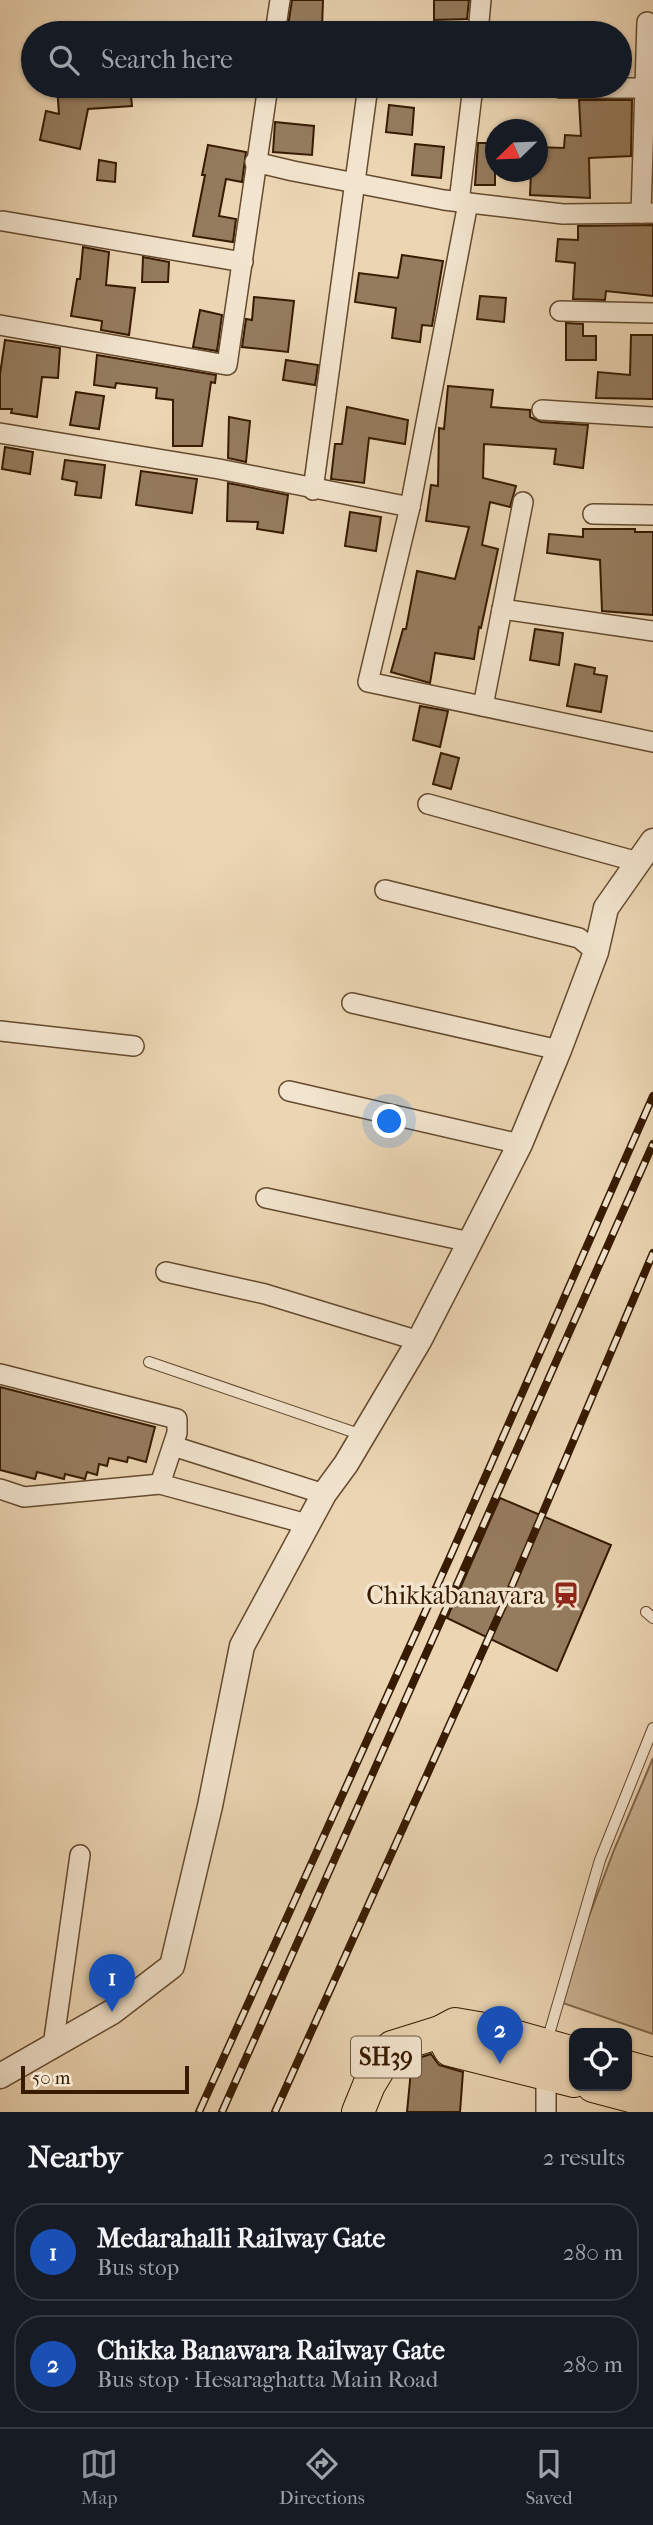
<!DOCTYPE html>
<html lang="en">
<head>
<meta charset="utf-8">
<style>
	:root { --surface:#171b24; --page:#20242c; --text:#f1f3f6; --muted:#9ea1a6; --line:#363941; --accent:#8c9099 }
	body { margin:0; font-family:"IM FELL French Canon",serif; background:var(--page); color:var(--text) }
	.controls { position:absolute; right:21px; bottom:21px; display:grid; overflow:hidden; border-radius:14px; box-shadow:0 2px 5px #0004 }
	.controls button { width:63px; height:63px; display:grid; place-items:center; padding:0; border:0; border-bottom:2px solid var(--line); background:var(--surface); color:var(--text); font:35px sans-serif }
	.compass { position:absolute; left:485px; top:119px; width:63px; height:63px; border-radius:50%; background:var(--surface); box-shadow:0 2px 5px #0004; rotate:247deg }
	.scale { position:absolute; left:21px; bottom:18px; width:168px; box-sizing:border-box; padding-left:7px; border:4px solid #371b01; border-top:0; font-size:19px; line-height:24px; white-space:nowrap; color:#371b01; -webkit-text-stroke:5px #f2e4ce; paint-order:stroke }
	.you { position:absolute; left:390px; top:1122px; width:24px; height:24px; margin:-18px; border:5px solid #fff; border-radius:50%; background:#1a73e8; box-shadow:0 0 0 10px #1a73e833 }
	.badge { display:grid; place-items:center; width:46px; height:46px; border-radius:50%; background:var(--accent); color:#fff; font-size:23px; font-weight:700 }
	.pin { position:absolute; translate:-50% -58px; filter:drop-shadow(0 2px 4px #0008) }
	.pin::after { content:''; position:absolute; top:37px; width:24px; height:21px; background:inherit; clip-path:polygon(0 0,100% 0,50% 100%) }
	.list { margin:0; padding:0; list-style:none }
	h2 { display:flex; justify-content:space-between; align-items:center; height:91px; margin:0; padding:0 28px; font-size:30px }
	h2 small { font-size:23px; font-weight:400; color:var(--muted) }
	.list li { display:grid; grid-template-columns:46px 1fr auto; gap:21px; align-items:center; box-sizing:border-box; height:98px; margin:0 14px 14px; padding:0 14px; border:2px solid var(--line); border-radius:28px }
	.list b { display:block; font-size:26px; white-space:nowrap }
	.list p { margin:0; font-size:23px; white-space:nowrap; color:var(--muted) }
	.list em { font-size:23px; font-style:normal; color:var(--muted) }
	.icon { flex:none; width:38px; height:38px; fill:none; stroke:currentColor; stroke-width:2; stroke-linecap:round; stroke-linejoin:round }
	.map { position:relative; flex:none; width:653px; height:2112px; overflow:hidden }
	.search { position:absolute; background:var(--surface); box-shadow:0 2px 5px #0004; left:21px; right:21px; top:21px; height:77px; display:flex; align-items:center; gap:18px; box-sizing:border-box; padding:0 24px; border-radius:38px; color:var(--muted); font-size:26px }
	.sheet { height:315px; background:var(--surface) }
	nav { display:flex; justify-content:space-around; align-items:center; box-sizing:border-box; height:98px; border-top:2px solid var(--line); background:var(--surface); font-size:19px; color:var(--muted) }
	nav a { display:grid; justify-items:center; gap:4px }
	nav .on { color:var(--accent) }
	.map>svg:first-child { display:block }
	.green { fill:#ccb595; stroke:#82684b; stroke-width:2 }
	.building { fill:#957c5e; stroke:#371b01; stroke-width:2 }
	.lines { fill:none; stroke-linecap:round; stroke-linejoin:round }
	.service-casing { stroke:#644a2e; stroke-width:12 }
	.minor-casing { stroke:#644a2e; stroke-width:22 }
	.tertiary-casing { stroke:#644a2e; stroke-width:27 }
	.primary-casing { stroke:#371b01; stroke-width:34 }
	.service { stroke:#f2e4ce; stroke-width:10 }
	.minor { stroke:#f2e4ce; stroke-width:19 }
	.tertiary { stroke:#f2e4ce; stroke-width:24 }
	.primary { stroke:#ebd5b3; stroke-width:32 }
	.rail-casing { stroke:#371b01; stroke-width:8 }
	.rail { stroke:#f2e4ce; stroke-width:5; stroke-dasharray:16; stroke-linecap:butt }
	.labels { text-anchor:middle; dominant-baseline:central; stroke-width:7; stroke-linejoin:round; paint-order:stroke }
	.shield { fill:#f2e4ce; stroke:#6f573e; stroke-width:2 }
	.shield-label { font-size:24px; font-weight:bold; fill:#371b01 }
	.poi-label { font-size:26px; fill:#371b01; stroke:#f2e4ce; text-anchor:end }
</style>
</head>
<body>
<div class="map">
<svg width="653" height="2112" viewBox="0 0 653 2112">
	<rect width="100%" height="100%" fill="#ebd5b3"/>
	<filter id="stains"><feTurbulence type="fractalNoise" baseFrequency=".00286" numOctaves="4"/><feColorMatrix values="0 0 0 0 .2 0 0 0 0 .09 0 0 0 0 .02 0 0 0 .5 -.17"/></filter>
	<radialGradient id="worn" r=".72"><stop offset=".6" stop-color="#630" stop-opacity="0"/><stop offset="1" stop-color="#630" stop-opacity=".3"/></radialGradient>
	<path class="green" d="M653 1758V2034L557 2001 614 1850Z"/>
	<g class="building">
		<path d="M292 0H323L322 28 288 26Z"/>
		<path d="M434 0H469L467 19 434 20Z"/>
		<path d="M57 86H130L132 106 88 109 80 149 40 140 46 111 59 114Z"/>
		<path d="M579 100H632L631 156 589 158 590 198 530 195 531 172H537V147L564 148 565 135 581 136Z"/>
		<path d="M389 105 414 108 412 135 386 132Z"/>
		<path d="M275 122 314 126 312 155 273 152Z"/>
		<path d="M478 143H495V185H475Z"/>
		<path d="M415 144 444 147 441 178 412 175Z"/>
		<path d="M208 145 246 152 242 182 226 179 219 216 236 219 233 242 193 236 205 175H202Z"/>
		<path d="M99 160 116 163 115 182 97 180Z"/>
		<path d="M653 225V296L606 291 605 300 573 299 575 263 556 261 558 239 578 240V226Z"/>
		<path d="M83 247 109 252 106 285 135 288 129 335 101 330 102 321 71 316 77 279H80Z"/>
		<path d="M402 255 443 261 432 326 422 325 420 342 392 338 396 308 355 302 359 273 398 278Z"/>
		<path d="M143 257 169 262 168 282H142Z"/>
		<path d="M480 296 506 298 504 322 477 319Z"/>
		<path d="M254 297 294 301 288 352 242 347 246 319 252 320Z"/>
		<path d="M200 310 222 315 217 351 193 347Z"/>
		<path d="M566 323 583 324V336H596V360H566Z"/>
		<path d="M631 335H653V399L596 398 598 372 630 375Z"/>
		<path d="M5 340 60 348 58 378 42 377 37 417 11 413 12 409H0V374Z"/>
		<path d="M97 355 216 375 215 383 211 382 202 446H173V400L156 398 157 388 116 383 115 388 94 385Z"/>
		<path d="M286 360 318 365 315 385 283 380Z"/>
		<path d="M448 386 493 390 491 407 530 410V417L541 422 588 425 583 468 554 464 556 449 484 444 483 478 516 486 510 507 490 502 482 545 498 549 481 628 479 627 474 659 435 653 430 683 391 672 403 629H406L417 571 455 579 469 527 426 521 431 485 438 486 439 428 444 429Z"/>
		<path d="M76 392 104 396 99 429 70 425Z"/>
		<path d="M347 407 408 420 405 444 369 438 364 483 331 479 335 444H342Z"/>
		<path d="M229 417 250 421 246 462 228 458Z"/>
		<path d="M5 447 33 452 30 474 2 469Z"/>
		<path d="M65 460 105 465 101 498 75 495 77 482 62 479Z"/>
		<path d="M141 471 197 479 192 513 136 505Z"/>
		<path d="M228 483 288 495 283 533 257 529 258 522 227 521Z"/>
		<path d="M350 512 381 517 376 551 345 546Z"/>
		<path d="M583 529H635V532H653V615L602 611 600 560 547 553 549 534 583 537Z"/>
		<path d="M535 629 563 633 559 665 530 660Z"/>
		<path d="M575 664 595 668 594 674 607 676 601 712 567 706Z"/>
		<path d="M420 706 448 711 440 747 413 740Z"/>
		<path d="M441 753 459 758 451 789 433 784Z"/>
		<path d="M0 1387 155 1427 146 1462 128 1457 127 1462 109 1458 107 1466 99 1464 97 1475 87 1472 85 1479 65 1474 64 1479 37 1472 35 1479 0 1470Z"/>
		<path d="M500 1498 611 1545 557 1671 447 1618Z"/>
		<path d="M431 2054 439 2065 463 2072 460 2112H407L412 2060Z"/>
	</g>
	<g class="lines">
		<g class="service-casing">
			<g id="service">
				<path d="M149 1362 362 1435"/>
				<path d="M646 1612 653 1618"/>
				<path d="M547 2041 600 1860 653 1728"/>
			</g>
		</g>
		<g class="minor-casing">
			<g id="minor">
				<path d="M275 33 280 0"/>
				<path d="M478 33 481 0"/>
				<path d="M560 88H645"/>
				<path d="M255 162 293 171 444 200 563 214 653 213"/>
				<path d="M459 202 473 86"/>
				<path d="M641 213 647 22"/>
				<path d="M3 221 243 262"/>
				<path d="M560 311 653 313"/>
				<path d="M0 325 227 365 268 86"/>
				<path d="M542 410 653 417"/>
				<path d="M0 433 219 469 410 507 368 682 653 742"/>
				<path d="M313 490 368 86"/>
				<path d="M410 507 468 203"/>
				<path d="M593 514 653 515"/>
				<path d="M502 609 653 631"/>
				<path d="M483 706 523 502"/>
				<path d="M428 804 638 862"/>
				<path d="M385 890 579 938 596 952"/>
				<path d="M352 1003 559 1050"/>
				<path d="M0 1031 134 1046"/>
				<path d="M289 1091 520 1144"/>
				<path d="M266 1198 470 1242"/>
				<path d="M166 1272 265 1294 419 1341"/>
				<path d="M0 1374 177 1419V1433L160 1484"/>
				<path d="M173 1446 324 1494"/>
				<path d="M0 1489 24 1497 160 1484 307 1524"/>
				<path d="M53 2046 80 1855"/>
				<path d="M546 2112V2064"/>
			</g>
		</g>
		<g class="tertiary-casing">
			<path id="tertiary" d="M0 2076 112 2012 172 1966 210 1806 242 1646 324 1494 346 1464 419 1341 470 1242 520 1144 559 1050 596 952 606 908 653 841"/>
		</g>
		<g class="primary-casing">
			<g id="primary">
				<path d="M440 2032 450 2050 574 2081"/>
				<path d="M627 2067 653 2074"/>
				<path d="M593 2086 653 2102"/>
				<path d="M358 2112 369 2085 392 2047 440 2032 455 2024 496 2031 574 2053"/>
			</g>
		</g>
		<use href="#service" class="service"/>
		<use href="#minor" class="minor"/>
		<use href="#tertiary" class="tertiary"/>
		<use href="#primary" class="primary"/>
		<g class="rail-casing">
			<g id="rail">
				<path d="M199 2112 450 1557 653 1096"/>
				<path d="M222 2112 653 1144"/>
				<path d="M275 2112 508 1595 653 1253"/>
			</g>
		</g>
		<use href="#rail" class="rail"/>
	</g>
	<defs>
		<g id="station-bare" transform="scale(2.1)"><path d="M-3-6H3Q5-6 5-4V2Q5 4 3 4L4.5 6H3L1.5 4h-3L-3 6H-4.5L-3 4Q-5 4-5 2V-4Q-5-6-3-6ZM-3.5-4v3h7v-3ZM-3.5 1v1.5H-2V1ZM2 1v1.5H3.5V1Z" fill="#8f2418" stroke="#f2e4ce" stroke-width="2.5" paint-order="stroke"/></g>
	</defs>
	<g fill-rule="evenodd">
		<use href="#station-bare" x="566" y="1595"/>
	</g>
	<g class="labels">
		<rect class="shield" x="351" y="2036.5" width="70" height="41" rx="5"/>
		<g class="shield-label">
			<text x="386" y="2057">SH39</text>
		</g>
		<g class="poi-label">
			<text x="545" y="1595">Chikkabanavara</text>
		</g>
	</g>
	<rect width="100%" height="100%" filter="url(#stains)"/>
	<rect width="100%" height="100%" fill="url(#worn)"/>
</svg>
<div class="controls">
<button><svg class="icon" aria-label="locate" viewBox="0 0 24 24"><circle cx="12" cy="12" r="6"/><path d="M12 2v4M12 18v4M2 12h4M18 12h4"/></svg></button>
</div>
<svg class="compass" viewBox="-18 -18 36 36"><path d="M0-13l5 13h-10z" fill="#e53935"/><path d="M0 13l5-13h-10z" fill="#9ea1a6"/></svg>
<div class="scale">50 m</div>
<div class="you"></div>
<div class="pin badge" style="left:112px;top:2012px;background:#1a4fb4">1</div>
<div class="pin badge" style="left:500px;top:2064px;background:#1a4fb4">2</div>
<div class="search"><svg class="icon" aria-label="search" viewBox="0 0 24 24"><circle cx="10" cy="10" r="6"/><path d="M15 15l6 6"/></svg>Search here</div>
</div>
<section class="sheet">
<h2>Nearby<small>2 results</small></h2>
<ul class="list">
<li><span class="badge" style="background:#1a4fb4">1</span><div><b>Medarahalli Railway Gate</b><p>Bus stop</p></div><em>280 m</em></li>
<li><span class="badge" style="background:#1a4fb4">2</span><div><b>Chikka Banawara Railway Gate</b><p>Bus stop · Hesaraghatta Main Road</p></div><em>280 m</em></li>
</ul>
</section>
<nav>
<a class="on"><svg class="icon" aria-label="map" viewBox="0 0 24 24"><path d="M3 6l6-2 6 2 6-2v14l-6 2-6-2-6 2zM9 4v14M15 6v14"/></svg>Map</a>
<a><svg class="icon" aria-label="directions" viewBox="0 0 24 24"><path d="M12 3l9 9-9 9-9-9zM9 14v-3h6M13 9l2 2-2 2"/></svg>Directions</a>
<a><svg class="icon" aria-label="saved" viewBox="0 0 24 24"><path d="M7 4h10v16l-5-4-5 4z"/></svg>Saved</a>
</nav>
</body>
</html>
